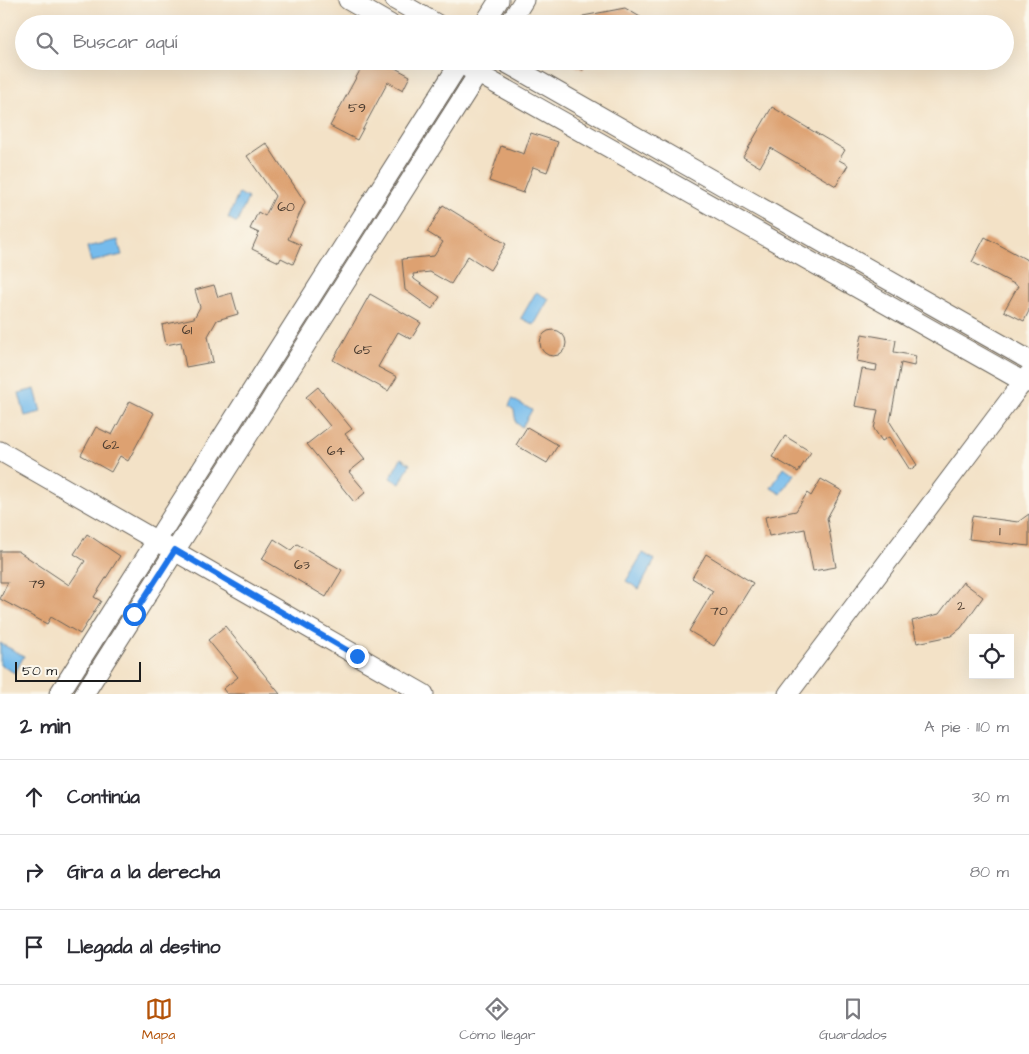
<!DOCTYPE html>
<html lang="es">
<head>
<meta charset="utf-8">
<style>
	:root { --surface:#fff; --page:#f7f7f7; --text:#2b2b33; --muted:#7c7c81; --line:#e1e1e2; --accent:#b45309 }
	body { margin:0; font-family:"Architects Daughter",sans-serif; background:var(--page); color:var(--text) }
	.controls { position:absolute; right:15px; bottom:15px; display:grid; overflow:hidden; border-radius:0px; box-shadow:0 5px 20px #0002 }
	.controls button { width:45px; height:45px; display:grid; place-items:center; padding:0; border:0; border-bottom:1px solid var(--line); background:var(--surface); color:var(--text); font:25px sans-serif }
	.scale { position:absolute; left:15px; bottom:12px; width:126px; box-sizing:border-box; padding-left:5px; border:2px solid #1c1c1c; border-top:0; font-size:14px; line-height:18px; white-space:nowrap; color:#1c1c1c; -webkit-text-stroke:4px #fbf7ec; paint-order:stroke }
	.stop { position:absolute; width:15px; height:15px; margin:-11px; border:4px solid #1a73e8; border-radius:50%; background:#fff }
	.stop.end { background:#1a73e8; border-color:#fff; box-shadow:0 1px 5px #0008 }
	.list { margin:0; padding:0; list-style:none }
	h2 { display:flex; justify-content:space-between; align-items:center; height:65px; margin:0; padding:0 20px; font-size:21px }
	h2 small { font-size:16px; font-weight:400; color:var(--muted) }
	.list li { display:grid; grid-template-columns:32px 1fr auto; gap:15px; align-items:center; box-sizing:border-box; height:75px; padding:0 20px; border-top:1px solid var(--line) }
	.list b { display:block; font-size:19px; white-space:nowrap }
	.list em { font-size:16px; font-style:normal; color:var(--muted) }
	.icon { flex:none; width:28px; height:28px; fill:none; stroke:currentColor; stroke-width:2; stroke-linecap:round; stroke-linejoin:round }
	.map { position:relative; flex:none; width:1029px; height:694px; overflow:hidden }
	.search { position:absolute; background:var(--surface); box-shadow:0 5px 20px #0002; left:15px; right:15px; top:15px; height:55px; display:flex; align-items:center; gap:12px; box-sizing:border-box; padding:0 18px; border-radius:28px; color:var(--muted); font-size:19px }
	.sheet { height:290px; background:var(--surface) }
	nav { display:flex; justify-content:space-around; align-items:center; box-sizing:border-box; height:70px; border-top:1px solid var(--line); background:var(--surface); font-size:14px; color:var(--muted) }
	nav a { display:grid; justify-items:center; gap:2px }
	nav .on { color:var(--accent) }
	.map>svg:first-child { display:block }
	.water { fill:#74bbec; stroke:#486c84 }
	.building { fill:#dda171 }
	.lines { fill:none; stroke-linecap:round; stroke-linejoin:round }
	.minor-casing { stroke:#676158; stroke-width:21 }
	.minor { stroke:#fff; stroke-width:19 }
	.route { stroke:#1a73e8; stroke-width:6 }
	.labels { text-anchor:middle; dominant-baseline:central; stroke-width:4; stroke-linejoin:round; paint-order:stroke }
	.number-label { font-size:14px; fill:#4c3d31 }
</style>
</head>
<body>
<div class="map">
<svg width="1029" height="694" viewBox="0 0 1029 694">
	<rect width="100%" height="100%" fill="#fbf7ec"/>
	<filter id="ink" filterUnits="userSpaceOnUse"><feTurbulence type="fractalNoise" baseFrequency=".02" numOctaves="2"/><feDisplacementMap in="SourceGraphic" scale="10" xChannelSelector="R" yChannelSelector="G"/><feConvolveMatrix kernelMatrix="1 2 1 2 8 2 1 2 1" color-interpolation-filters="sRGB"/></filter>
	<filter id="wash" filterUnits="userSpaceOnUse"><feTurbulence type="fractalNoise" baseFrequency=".0096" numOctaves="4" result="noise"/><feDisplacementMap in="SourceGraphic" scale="20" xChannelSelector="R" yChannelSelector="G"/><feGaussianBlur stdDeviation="1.12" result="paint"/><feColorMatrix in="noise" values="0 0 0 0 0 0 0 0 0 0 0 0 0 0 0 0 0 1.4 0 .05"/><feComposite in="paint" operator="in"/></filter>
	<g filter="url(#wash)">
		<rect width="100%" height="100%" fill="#f3e2c7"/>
		<g class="water">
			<path d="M239 193 248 198 237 223 228 218Z"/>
			<path d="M118 240 122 255 91 262 87 247Z"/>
			<path d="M536 292 549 299 534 325 521 318Z"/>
			<path d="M35 389 41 412 25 416 19 393Z"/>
			<path d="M512 399 532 410 522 427 516 423 514 410 509 406Z"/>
			<path d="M401 458 410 464 400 484 390 478Z"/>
			<path d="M784 467 794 474 781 494 771 488Z"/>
			<path d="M643 553 655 560 639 589 626 581Z"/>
			<path d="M0 643 24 656 15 673 0 665Z"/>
		</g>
		<g id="blocks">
			<g class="building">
				<path d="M625 8 652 24H579L583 16Z"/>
				<path d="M365 61H382L410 76 403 90 388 82 357 140 330 126Z"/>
				<path d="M566 61H587L583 70Z"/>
				<path d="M772 107 845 150 839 160 848 165 836 186 771 148 760 167 743 157Z"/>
				<path d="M531 133 558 142 547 172 533 167 523 193 489 181 501 146 524 154Z"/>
				<path d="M266 143 305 202 288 239 301 245 293 264 281 258 279 262 252 249 259 233 250 229 258 212 265 216 275 196 247 156Z"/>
				<path d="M443 205 506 244 490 270 468 256 451 284 430 272 413 274 414 279 440 297 432 309 405 290 402 259 434 256 443 242 427 232Z"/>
				<path d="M985 237 1029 261V311L1024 321 1004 311 1018 286 972 262Z"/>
				<path d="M214 285 218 297 232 293 238 314 217 320 208 336 213 362 186 367 181 342 166 345 162 325 194 318 200 307 195 290Z"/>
				<path d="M370 294 421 323 411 339 398 332 378 367 397 377 388 391 333 360Z"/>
				<circle cx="553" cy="343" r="13"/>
				<path d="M862 334 896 340 894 352 916 356 914 366 901 363 890 422 917 465 910 470 889 437 882 441 874 429 878 410 855 406 862 369 876 371 877 365 857 361Z"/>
				<path d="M318 387 352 429 345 434 365 459 349 472 366 492 354 502 307 444 330 426 306 397Z"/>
				<path d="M130 401 154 413 128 461 120 456 111 472 81 455 96 427 112 435Z"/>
				<path d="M527 427 558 445 547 463 516 445Z"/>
				<path d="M785 436 811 452 798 472 772 457Z"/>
				<path d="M821 479 842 491 827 518 836 567 813 571 805 529 769 536 765 517 796 511 807 493 811 496Z"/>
				<path d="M1029 514V546L969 539 972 516 1018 522Z"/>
				<path d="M87 534 120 556 94 597 101 601 80 634 51 617 47 624 0 599 8 582H0V551H18L69 585 85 561 74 554Z"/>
				<path d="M274 539 291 550 297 544 342 570 326 597 262 559Z"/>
				<path d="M706 554 753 583 714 646 689 631 713 591 692 578Z"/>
				<path d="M963 582 983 597 961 628 951 636 917 643 912 621 939 614Z"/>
				<path d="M225 626 280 694H227L223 689 238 677 208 640Z"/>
			</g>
		</g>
	</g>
	<g filter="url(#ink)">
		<use href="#blocks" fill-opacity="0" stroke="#676158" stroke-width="1"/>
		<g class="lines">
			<g class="minor-casing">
				<g id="minor">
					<path d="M348 0 390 24"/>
					<path d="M395 0 437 24"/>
					<path d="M484 24 499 0"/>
					<path d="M509 24 524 0"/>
					<path d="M503 61 1029 360"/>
					<path d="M468 68 1024 382 1029 383"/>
					<path d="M0 451 424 694"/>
					<path d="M59 694 461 61"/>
					<path d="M84 694 486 61"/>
					<path d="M788 694 1029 374"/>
				</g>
			</g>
			<use href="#minor" class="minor"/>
		</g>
	</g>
	<g class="lines" filter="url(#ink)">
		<path class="route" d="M134 614 175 550 357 656"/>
	</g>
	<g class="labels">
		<g class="number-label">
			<text x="357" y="108">59</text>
			<text x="286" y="207">60</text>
			<text x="187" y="330">61</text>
			<text x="363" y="350">65</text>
			<text x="111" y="445">62</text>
			<text x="336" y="451">64</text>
			<text x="1000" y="531">1</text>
			<text x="302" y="565">63</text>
			<text x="37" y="584">79</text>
			<text x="961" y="606">2</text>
			<text x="719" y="611">70</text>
		</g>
	</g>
</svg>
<div class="controls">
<button><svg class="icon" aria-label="locate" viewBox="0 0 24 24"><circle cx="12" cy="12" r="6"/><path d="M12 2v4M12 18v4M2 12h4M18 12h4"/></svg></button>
</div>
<div class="scale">50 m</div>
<div class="stop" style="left:134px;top:614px"></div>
<div class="stop end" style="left:357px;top:656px"></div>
<div class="search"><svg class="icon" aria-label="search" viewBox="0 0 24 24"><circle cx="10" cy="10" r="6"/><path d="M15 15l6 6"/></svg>Buscar aquí</div>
</div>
<section class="sheet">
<h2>2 min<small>A pie · 110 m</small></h2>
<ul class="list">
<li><svg class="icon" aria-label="ahead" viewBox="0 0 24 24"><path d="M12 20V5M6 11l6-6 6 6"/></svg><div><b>Continúa</b></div><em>30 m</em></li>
<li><svg class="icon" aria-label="right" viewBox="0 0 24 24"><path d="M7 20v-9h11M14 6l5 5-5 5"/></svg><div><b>Gira a la derecha</b></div><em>80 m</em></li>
<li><svg class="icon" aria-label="arrive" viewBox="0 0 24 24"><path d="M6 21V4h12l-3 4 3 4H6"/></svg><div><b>Llegada al destino</b></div></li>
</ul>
</section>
<nav>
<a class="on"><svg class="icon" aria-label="map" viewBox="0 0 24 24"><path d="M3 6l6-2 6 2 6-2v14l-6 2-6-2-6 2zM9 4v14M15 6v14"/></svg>Mapa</a>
<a><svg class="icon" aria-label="directions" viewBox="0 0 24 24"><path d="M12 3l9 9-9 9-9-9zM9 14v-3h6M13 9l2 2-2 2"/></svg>Cómo llegar</a>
<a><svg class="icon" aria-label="saved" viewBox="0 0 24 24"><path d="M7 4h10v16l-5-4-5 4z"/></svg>Guardados</a>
</nav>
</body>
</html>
